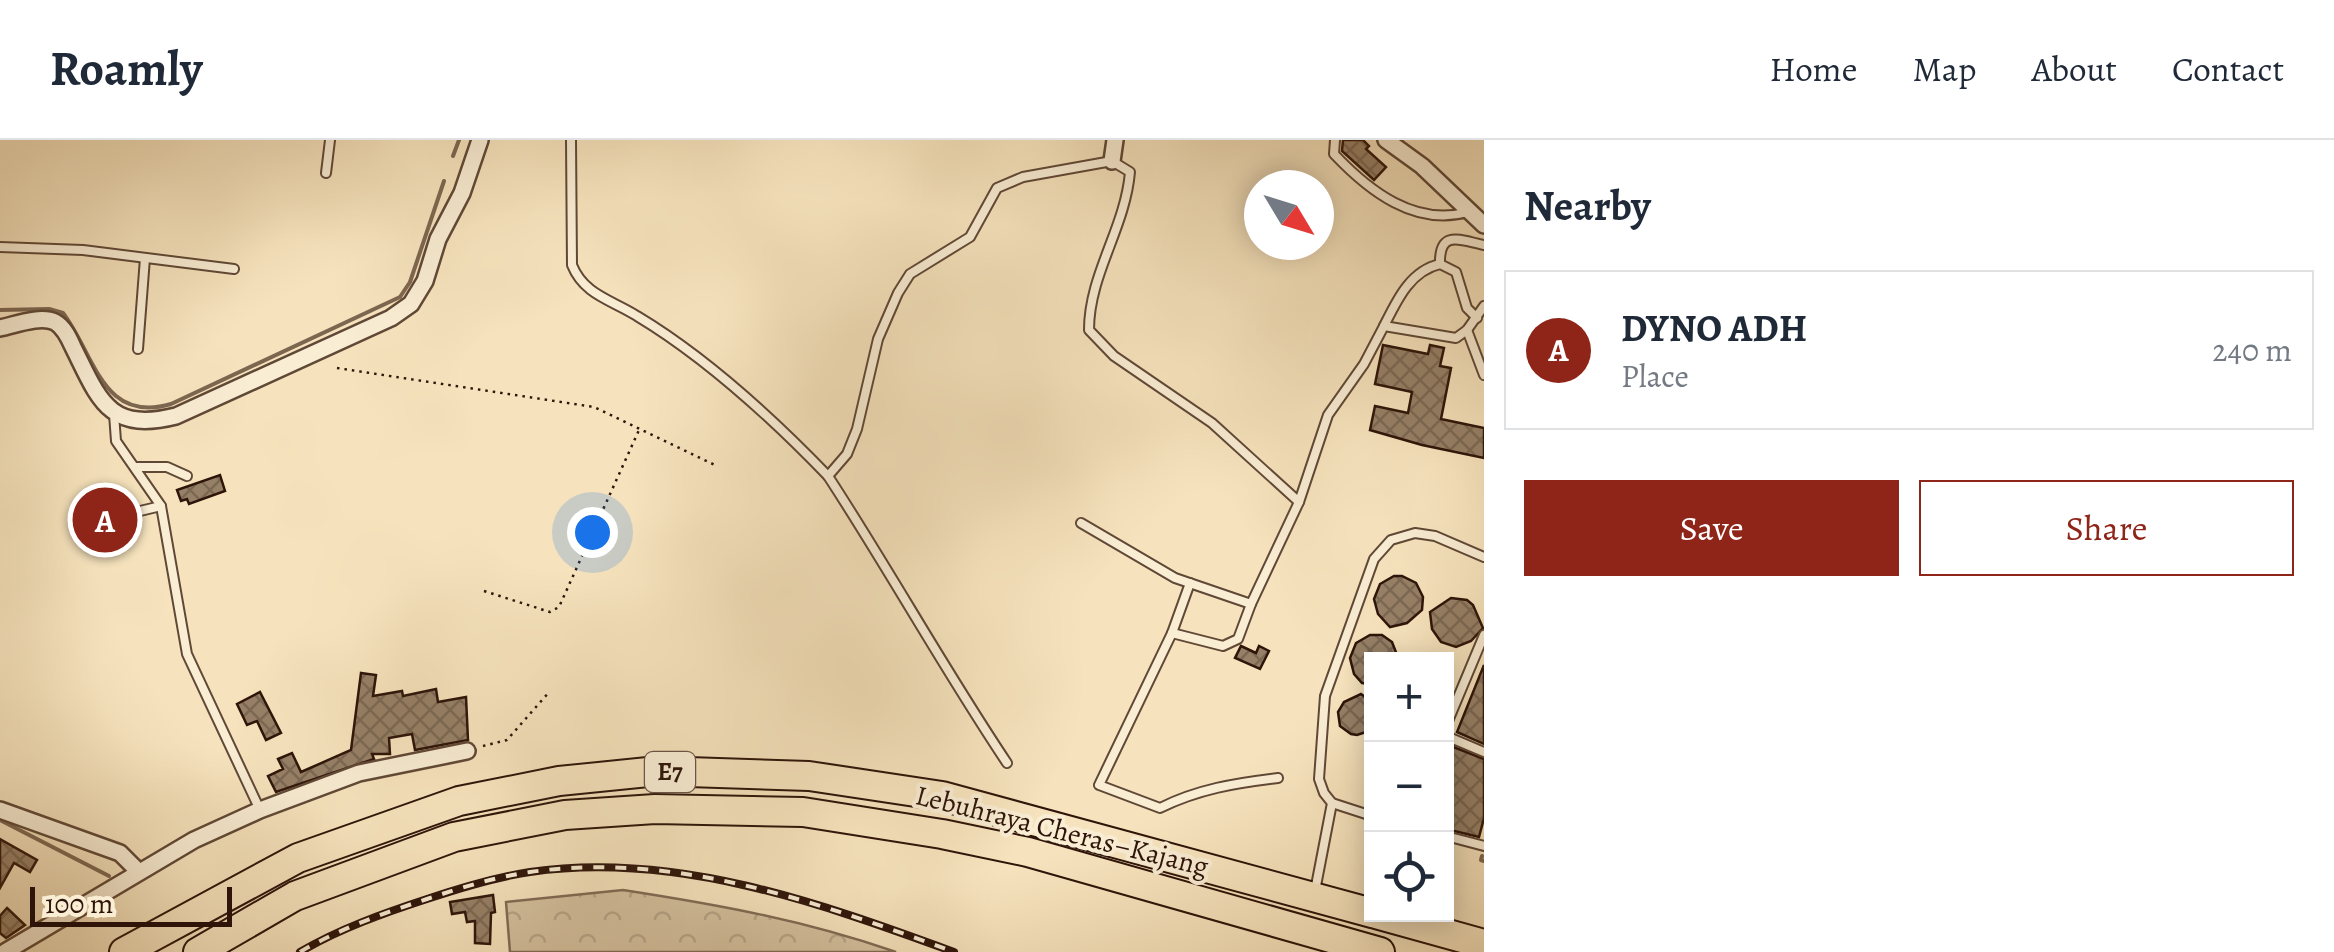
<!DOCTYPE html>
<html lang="en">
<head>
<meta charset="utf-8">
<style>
	:root { --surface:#fff; --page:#f6f6f7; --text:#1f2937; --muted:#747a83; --line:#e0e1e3; --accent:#8f2418 }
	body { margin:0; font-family:Alegreya,serif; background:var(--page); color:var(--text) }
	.controls { position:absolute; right:30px; bottom:30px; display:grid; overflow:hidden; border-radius:0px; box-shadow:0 5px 25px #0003 }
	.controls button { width:90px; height:90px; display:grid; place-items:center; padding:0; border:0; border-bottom:2px solid var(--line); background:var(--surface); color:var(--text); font:50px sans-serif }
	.compass { position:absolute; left:1244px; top:30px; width:90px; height:90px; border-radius:50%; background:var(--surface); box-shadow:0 5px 25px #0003; rotate:128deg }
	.scale { position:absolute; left:30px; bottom:25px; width:202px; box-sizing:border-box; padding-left:10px; border:5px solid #2e1409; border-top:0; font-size:28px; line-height:35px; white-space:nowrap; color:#2e1409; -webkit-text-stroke:8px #f9edd4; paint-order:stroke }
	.you { position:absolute; left:592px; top:392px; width:35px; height:35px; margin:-25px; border:8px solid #fff; border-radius:50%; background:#1a73e8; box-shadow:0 0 0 15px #1a73e833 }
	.badge { display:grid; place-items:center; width:65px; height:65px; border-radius:50%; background:var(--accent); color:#fff; font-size:32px; font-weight:700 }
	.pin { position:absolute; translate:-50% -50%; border:5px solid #fff; box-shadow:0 2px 10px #0006 }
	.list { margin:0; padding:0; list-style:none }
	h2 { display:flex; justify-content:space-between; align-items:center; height:130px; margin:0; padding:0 40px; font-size:42px }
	h2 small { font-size:32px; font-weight:400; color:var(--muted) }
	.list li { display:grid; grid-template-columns:65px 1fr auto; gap:30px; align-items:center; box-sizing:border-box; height:160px; margin:0 20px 20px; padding:0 20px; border:2px solid var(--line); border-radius:0px }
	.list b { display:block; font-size:38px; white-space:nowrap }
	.list p { margin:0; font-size:32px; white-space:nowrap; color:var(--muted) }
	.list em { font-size:32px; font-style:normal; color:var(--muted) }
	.actions { display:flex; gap:20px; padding:30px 40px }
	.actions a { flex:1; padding:22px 0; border:2px solid var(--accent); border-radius:0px; text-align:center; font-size:35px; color:var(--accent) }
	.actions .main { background:var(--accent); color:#fff }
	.icon { flex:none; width:55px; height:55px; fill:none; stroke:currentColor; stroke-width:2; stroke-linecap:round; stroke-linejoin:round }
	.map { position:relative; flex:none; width:1484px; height:812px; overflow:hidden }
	header { display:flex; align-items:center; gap:60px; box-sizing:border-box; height:140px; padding:0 50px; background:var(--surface); border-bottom:2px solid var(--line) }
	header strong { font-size:48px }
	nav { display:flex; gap:55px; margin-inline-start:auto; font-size:35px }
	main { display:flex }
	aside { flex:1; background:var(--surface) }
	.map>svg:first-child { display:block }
	.forest { fill:url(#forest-crowns); stroke:#816a54; stroke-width:2.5 }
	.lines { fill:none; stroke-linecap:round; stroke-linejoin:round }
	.stream { stroke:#7d6650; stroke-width:4 }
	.building { fill:url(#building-cross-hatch); stroke:#2e1409; stroke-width:2.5 }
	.lane-casing { stroke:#604836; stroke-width:12 }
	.street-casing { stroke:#604836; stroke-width:20 }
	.highway-casing { stroke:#2e1409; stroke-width:32 }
	.path { stroke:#2e1409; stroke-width:2.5; stroke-dasharray:2.5 5; stroke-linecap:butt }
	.lane { stroke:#f9edd4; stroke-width:8 }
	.street { stroke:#f9edd4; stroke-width:15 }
	.highway { stroke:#f6e3bd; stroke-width:28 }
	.rail-casing { stroke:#2e1409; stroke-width:8 }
	.rail { stroke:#f9edd4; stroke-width:4; stroke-dasharray:11; stroke-linecap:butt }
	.labels { text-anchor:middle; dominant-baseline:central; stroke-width:8; stroke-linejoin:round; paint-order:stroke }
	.shield { fill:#f9edd4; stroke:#6b5546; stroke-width:2.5 }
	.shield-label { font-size:25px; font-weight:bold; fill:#2e1409 }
	.street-label { font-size:28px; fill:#2e1409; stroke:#f9edd4 }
</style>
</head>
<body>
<header>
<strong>Roamly</strong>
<nav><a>Home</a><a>Map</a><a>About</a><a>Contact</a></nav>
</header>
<main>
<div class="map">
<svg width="1484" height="812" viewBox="0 0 1484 812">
	<defs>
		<pattern id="forest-crowns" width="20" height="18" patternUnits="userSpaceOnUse" patternTransform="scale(2.5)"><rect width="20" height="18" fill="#d4c09e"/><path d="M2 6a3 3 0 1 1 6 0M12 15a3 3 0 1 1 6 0" fill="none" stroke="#b6a487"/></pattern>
		<pattern id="building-cross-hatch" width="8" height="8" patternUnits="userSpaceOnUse" patternTransform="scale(2.5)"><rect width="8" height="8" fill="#968067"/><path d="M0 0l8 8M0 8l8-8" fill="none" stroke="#7b6853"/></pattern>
	</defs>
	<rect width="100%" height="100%" fill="#f6e3bd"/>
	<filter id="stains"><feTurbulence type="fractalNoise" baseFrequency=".002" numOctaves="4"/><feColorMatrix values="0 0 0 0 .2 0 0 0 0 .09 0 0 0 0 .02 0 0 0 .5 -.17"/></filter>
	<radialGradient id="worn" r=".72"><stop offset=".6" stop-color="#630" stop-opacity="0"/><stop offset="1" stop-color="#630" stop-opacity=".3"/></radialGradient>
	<path class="forest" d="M623 750C720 765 803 780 896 812H510L506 762Z"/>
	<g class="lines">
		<g class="stream">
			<path d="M453 16 459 0"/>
			<path d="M0 170 49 169 63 173C95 215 102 284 171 264L400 157 410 142 444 41"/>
			<path d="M0 680 109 736"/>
			<path d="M1482 716 1481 720 1484 721"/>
		</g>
	</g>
	<g class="building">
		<path d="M1363 0 1369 6 1366 9 1386 27 1374 40 1342 11 1343 0Z"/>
		<path d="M1383 205 1428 214 1430 205 1444 208 1440 226 1451 228 1441 279 1484 288V318L1422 305 1370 290 1375 266 1408 273 1412 252 1375 244Z"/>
		<path d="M220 335 225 351 189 364 187 359 181 361 177 350Z"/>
		<path d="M120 364 126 384 90 396 83 377Z"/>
		<path d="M1394 436H1402L1416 443 1423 457 1422 470 1407 483 1390 487 1378 474 1374 459 1380 444Z"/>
		<path d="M1451 458 1467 460 1473 465 1483 488 1471 501 1456 507 1441 502 1432 489 1430 472Z"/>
		<path d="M1370 495H1382L1392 502 1399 520H1372V544L1362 543 1354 534 1350 518 1356 503Z"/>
		<path d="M1241 506 1256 513 1259 506 1269 511 1260 529 1235 518Z"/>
		<path d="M1484 525V604L1457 592Z"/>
		<path d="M361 533 376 535 373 556 402 551 403 556 436 549 438 562 466 557 468 600 415 610 412 594 389 598 390 614H372L374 619 276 652 268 636 283 629 278 619 292 613 301 632 351 610Z"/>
		<path d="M260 552 281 593 266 600 257 581 247 585 237 564Z"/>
		<path d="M1361 554 1372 562V590L1357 595 1351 594 1340 586 1338 572 1344 562Z"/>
		<path d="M1451 606 1484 619V678L1479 697 1446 689V619Z"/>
		<path d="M0 699 37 720 30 732 14 723 0 748Z"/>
		<path d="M493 755 495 772 491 773 490 804 475 803V781L467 782 465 772 452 774 450 762Z"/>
		<path d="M7 768 25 785 6 798 0 793V776Z"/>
	</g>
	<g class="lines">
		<g class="lane-casing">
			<g id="lane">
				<path d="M571 0 572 125C584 155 612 160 637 176 707 218 772 278 828 336"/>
				<path d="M1335 0 1334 14C1369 51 1415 87 1468 72"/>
				<path d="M326 33 330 0"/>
				<path d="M0 107 83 110 234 129"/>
				<path d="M1440 124C1439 88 1462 101 1484 105"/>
				<path d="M1384 186C1397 160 1410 131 1440 124L1456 132 1467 168 1477 178"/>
				<path d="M1467 190 1484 235"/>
				<path d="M138 209 145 118"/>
				<path d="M114 274 116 301 161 366 187 514 260 670"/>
				<path d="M137 327H167L187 336"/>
				<path d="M140 371 161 366"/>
				<path d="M1081 383 1175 438 1251 464 1299 362 1328 275 1364 224 1384 186 1456 198 1467 190 1484 166"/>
				<path d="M1190 443 1172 493 1099 645 1160 668C1198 649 1236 643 1278 638"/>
				<path d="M1172 493 1223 506 1238 499 1251 464"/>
				<path d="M1446 586 1484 495"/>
				<path d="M1446 596 1484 612"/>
				<path d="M1007 623C944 529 890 431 828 336L847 314 857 289 878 199 898 153 910 134 970 97 997 48 1023 37 1112 21 1130 32C1125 89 1089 134 1089 190L1114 216 1212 283 1299 362"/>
				<path d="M1332 663 1372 676"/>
				<path d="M1446 696 1484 706"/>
				<path d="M1315 751 1332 663 1324 653 1319 639 1325 556 1374 419 1391 400 1415 393 1435 396 1484 417"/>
			</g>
		</g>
		<g class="street-casing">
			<g id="street">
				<path d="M1386 0 1422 26 1484 85"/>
				<path d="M1112 21 1115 0"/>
				<path d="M0 188C15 185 40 175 55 182 64 187 69 198 73 207 99 259 108 293 176 276L391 178 411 164 425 141 438 99 462 53 480 0"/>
				<path d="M0 670 120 713 139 732"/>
				<path d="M5 812 194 700 260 670 359 633 467 611"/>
			</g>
		</g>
		<g class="highway-casing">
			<g id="highway">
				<path d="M1376 774 1484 804"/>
				<path d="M124 812 298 718 459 661 559 641 658 631 809 636 942 656 1372 773"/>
				<path d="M198 812 295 756 454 697 565 675 655 669 803 672 942 694 1028 712 1380 812"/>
			</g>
		</g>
		<g class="path">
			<path d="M337 228 594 267 717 326"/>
			<path d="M484 451 550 472 559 467 639 290"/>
			<path d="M483 606 507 600 550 551"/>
		</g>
		<use href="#lane" class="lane"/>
		<use href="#street" class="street"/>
		<use href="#highway" class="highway"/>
		<g class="rail-casing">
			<path id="rail" d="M300 812C339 789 384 773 427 759 460 748 495 737 530 732 676 711 820 763 954 812"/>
		</g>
		<use href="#rail" class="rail"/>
	</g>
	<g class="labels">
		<rect class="shield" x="645" y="612" width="50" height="40" rx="8"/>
		<g class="shield-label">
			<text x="670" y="632">E7</text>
		</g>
		<g class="street-label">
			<text transform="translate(1062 691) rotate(14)">Lebuhraya Cheras–Kajang</text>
		</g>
	</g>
	<rect width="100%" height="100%" filter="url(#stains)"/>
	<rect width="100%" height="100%" fill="url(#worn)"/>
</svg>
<div class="controls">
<button>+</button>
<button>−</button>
<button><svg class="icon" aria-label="locate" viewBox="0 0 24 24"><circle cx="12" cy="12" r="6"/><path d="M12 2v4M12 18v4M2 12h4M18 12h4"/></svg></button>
</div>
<svg class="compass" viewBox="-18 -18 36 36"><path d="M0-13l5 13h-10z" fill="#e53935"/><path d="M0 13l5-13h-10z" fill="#747a83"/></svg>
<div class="scale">100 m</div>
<div class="you"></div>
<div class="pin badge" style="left:105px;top:380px">A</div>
</div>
<aside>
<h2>Nearby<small></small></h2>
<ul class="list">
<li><span class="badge">A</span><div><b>DYNO ADH</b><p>Place</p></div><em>240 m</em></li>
</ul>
<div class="actions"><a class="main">Save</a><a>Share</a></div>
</aside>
</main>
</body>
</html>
